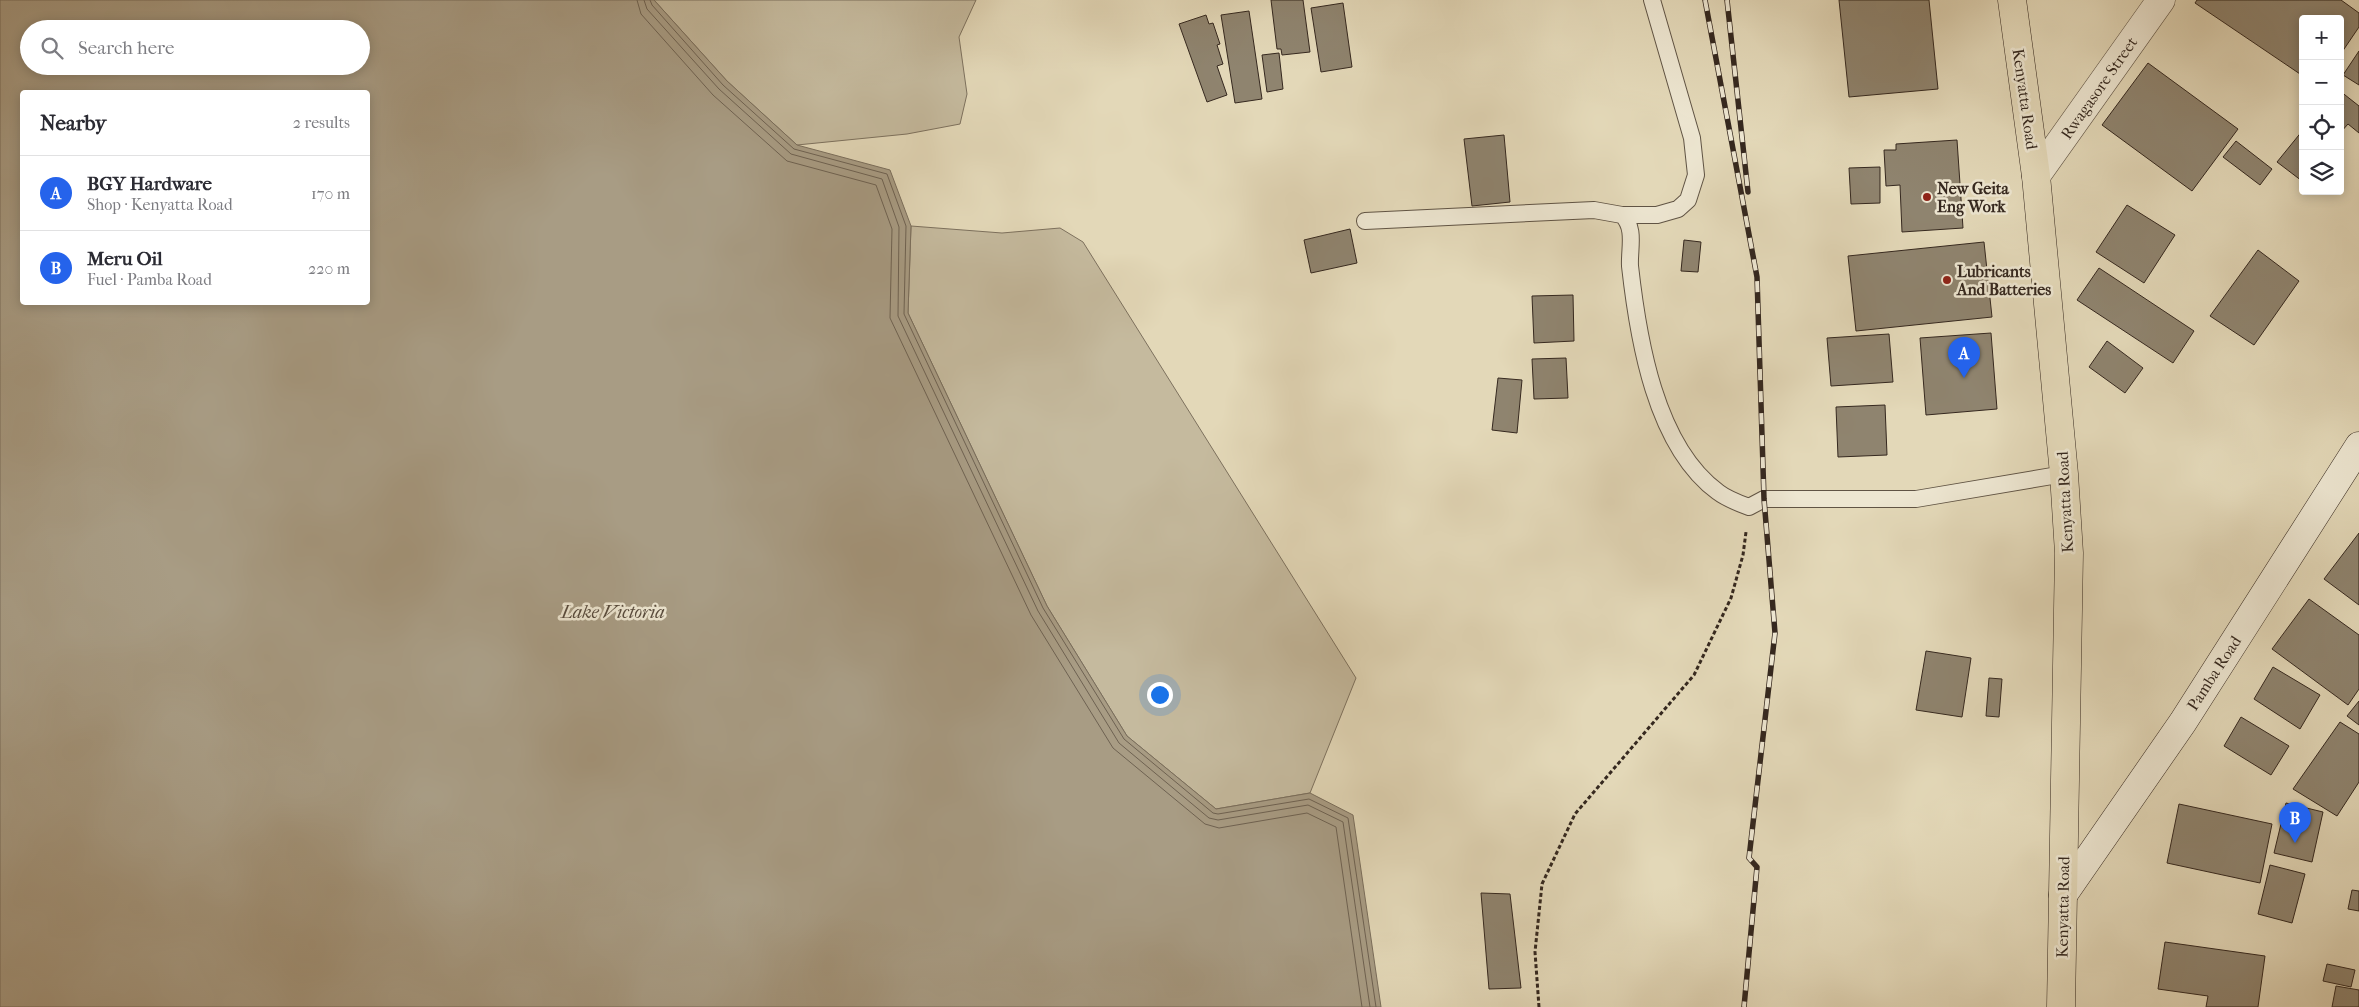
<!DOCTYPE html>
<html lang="en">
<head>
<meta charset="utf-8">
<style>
	:root { --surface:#fff; --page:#f7f7f7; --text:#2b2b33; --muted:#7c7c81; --line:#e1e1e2; --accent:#2563eb }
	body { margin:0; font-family:"IM FELL French Canon",serif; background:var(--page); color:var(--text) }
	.controls { position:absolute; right:15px; top:15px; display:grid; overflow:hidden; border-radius:5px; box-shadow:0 2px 12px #0003 }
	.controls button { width:45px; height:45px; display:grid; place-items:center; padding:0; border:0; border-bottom:1px solid var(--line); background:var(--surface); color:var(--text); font:25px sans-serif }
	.you { position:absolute; left:1159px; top:694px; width:18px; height:18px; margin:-12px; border:4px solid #fff; border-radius:50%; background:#1a73e8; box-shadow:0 0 0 8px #1a73e833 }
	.badge { display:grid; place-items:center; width:32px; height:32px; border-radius:50%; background:var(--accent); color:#fff; font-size:16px; font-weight:700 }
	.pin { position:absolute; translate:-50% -41px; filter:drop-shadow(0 1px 2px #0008) }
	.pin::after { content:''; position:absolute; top:26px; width:18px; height:15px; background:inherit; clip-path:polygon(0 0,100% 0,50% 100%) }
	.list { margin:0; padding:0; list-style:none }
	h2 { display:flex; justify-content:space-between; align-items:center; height:65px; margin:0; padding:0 20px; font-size:21px }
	h2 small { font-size:16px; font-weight:400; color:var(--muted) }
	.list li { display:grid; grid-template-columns:32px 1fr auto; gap:15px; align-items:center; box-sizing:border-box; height:75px; padding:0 20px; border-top:1px solid var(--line) }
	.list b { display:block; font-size:19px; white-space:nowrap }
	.list p { margin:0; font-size:16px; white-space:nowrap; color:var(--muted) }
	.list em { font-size:16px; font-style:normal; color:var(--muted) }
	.icon { flex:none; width:28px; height:28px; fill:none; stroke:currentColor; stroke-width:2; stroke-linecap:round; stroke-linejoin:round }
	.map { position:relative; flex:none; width:2359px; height:1007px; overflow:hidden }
	.search { position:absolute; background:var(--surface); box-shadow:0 2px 12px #0003; left:20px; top:20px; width:350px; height:55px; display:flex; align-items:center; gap:12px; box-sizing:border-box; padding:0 18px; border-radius:28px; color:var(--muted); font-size:19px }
	.panel { position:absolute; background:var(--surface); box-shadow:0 2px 12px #0003; left:20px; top:90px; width:350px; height:215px; border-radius:5px }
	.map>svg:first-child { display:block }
	.green { fill:#c5ba9e; stroke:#7d715e }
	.water { fill:#a89c84; stroke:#7a6e5c; fill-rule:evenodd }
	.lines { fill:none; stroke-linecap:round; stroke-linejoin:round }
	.shore { stroke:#6e6252; stroke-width:1 }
	.building { fill:#8f846f; stroke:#35281f }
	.lane-casing { stroke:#605445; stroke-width:18 }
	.street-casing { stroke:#605445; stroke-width:29 }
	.secondary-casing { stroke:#35281f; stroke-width:29 }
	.highway-casing { stroke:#35281f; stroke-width:29 }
	.path { stroke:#35281f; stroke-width:3; stroke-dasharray:4 2.5; stroke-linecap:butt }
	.lane { stroke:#ede6d1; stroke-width:16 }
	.street { stroke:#ede6d1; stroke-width:28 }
	.secondary { stroke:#ede6d1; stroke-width:28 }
	.highway { stroke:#e3d8b8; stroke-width:28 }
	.rail-casing { stroke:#35281f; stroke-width:5.5 }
	.rail { stroke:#ede6d1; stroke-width:4; stroke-dasharray:11; stroke-linecap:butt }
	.poi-dot { fill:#8f2418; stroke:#ede6d1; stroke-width:2 }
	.labels { text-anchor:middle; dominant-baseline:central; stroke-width:5; stroke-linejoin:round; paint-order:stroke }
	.street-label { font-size:16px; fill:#35281f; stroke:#ede6d1 }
	.poi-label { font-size:16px; font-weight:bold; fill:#35281f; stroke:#ede6d1; text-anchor:start }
	.water-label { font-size:18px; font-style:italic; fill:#584b3d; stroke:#ede6d1 }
</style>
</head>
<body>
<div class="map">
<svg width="2359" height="1007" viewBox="0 0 2359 1007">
	<rect width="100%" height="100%" fill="#e3d8b8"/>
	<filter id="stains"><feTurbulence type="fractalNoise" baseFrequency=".004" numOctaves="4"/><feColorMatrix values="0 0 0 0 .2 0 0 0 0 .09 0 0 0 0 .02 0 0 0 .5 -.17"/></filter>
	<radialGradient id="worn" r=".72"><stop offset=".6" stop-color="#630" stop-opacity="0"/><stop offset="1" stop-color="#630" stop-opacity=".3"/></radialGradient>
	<g class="green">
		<path d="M654 0H976L959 37 967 94 960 124 907 134 797 145 727 81Z"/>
		<path d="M911 226 1002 233 1060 228 1083 242 1356 678 1310 793 1216 809 1127 736 1047 606 908 313Z"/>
	</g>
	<path class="water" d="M0 0H654L727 81 797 145 890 170 911 226 908 313 1047 606 1127 736 1216 809 1310 793 1353 815 1381 1007H0ZM29 29H361V66H29ZM22 92H368V302H22Z"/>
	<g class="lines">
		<g class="shore">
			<path d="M637 0 641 14 713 95 787 161 876 185 892 229 890 318 1031 615 1113 748 1205 824 1219 828 1307 813 1336 827 1362 1007"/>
			<path d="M644 0 647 9 719 89 791 154 882 179 899 227 898 316 1038 611 1119 743 1209 818 1218 820 1308 805 1343 822 1370 1007"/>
			<path d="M650 0 652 5 723 85 794 149 887 174 906 226 904 314 1043 608 1124 739 1213 813 1218 814 1309 799 1348 818 1376 1007"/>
		</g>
	</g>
	<g class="building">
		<path d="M1271 0H1303L1310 52 1282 55 1281 49H1277Z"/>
		<path d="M1839 0H1929L1938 89 1849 97Z"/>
		<path d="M2197 0H2341L2359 13V27L2340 55V19H2303V76L2195 3Z"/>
		<path d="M1343 3 1352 67 1321 72 1311 8Z"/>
		<path d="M1249 11 1262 99 1235 103 1221 15Z"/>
		<path d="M1206 15 1209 24 1213 23 1220 44 1217 45 1223 64 1217 66 1227 95 1207 102 1179 24Z"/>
		<path d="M2359 51V85L2343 75Z"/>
		<path d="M1279 53 1283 89 1267 92 1262 55Z"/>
		<path d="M2148 63 2238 129 2192 191 2102 125Z"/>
		<path d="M2340 91 2359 106V133L2348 124 2340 133Z"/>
		<path d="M2303 130V181H2302L2277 162Z"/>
		<path d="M1504 135 1510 202 1472 206 1464 139Z"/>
		<path d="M1957 140 1963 228 1902 232 1900 185 1886 186 1884 150H1896V144Z"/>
		<path d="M2236 141 2272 169 2260 185 2223 157Z"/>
		<path d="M1880 167V203L1851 204 1849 168Z"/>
		<path d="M2127 205 2175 235 2144 283 2096 252Z"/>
		<path d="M1350 229 1357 263 1311 273 1304 240Z"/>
		<path d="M1684 240 1701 242 1698 272 1681 271Z"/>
		<path d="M1984 242 1992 317 1856 331 1848 256Z"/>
		<path d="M2258 250 2299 281 2254 345 2210 316Z"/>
		<path d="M2099 268 2194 331 2173 363 2077 300Z"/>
		<path d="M1573 295 1574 341 1534 343 1532 296Z"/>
		<path d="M1991 333 1997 409 1926 415 1920 338Z"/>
		<path d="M1889 334 1893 382 1831 386 1827 338Z"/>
		<path d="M2107 341 2143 368 2125 393 2089 367Z"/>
		<path d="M1566 358 1568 398 1534 399 1532 359Z"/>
		<path d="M1498 378 1522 380 1517 433 1492 430Z"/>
		<path d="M1885 405 1887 455 1838 457 1836 407Z"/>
		<path d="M2359 533V605L2324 579Z"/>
		<path d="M2309 599 2359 635V689L2348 705 2272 649Z"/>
		<path d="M1926 651 1971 658 1962 717 1916 710Z"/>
		<path d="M2273 667 2320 695 2300 729 2254 699Z"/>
		<path d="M1989 678 2002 679 1999 717 1986 716Z"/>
		<path d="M2359 701V725L2347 716Z"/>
		<path d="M2241 717 2289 746 2271 775 2224 746Z"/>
		<path d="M2340 722 2359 734V782L2337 816 2293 789Z"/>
		<path d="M2286 803 2323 812 2312 862 2274 853Z"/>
		<path d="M2179 804 2272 824 2260 883 2167 863Z"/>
		<path d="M2270 865 2305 874 2292 923 2258 914Z"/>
		<path d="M2352 890 2359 891V911L2348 909Z"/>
		<path d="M1481 893 1510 894 1521 988 1489 989Z"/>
		<path d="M2165 942 2265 956 2258 1007H2206L2208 996 2158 989Z"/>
		<path d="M2327 964 2355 970 2351 987 2323 981Z"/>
		<path d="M2336 986 2359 990V1007H2332Z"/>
	</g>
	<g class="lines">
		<g class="lane-casing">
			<g id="lane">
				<path d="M1622 215H1657L1678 209 1688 200 1696 175 1692 138 1652 0"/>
				<path d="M1365 221 1594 210 1622 215C1636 228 1629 249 1630 266 1638 338 1655 446 1718 492 1727 499 1738 503 1749 507L1764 499H1916L2064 474"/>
			</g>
		</g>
		<g class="street-casing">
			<path id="street" d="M2036 176 2161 0"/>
		</g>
		<g class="secondary-casing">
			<path id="secondary" d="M2063 895 2183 722 2359 446"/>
		</g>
		<g class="highway-casing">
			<path id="highway" d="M2012 0 2036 176 2064 474 2069 553 2061 1007"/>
		</g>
		<path class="path" d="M1539 1007 1535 952 1542 884 1575 814 1694 675 1731 598 1743 555 1746 532"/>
		<use href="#lane" class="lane"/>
		<use href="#street" class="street"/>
		<use href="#secondary" class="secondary"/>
		<use href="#highway" class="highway"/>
		<g class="rail-casing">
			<g id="rail">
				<path d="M1705 0 1757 277 1764 499 1775 633 1749 858 1757 867 1744 1007"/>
				<path d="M1727 0 1748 192"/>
			</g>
		</g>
		<use href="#rail" class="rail"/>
	</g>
	<g class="poi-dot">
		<circle cx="1927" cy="197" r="5"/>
		<circle cx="1947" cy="280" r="5"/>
	</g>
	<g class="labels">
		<g class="street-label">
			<text transform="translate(2099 88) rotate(-55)">Rwagasore Street</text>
			<text transform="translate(2025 99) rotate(82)">Kenyatta Road</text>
			<text transform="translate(2065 502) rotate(-93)">Kenyatta Road</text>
			<text transform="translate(2214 673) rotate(-57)">Pamba Road</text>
			<text transform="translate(2063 907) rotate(-89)">Kenyatta Road</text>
		</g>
		<g class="poi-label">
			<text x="1937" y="188">New Geita<tspan x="1937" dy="18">Eng Work</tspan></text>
			<text x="1957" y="271">Lubricants<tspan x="1957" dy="18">And Batteries</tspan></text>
		</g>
		<g class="water-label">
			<text x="613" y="612">Lake Victoria</text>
		</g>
	</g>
	<rect width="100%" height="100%" filter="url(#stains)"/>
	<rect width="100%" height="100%" fill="url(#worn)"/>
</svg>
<div class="controls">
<button>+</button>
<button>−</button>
<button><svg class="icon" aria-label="locate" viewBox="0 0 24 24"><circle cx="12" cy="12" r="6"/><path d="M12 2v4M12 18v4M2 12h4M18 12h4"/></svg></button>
<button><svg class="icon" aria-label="layers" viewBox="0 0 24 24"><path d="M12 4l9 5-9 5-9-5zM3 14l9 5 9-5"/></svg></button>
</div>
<div class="you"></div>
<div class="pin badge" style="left:1964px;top:378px">A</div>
<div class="pin badge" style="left:2295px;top:843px">B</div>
<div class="search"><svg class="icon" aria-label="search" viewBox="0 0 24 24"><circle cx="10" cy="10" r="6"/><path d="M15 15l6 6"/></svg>Search here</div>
<section class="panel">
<h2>Nearby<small>2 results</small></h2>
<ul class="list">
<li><span class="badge">A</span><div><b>BGY Hardware</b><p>Shop · Kenyatta Road</p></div><em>170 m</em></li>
<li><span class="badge">B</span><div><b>Meru Oil</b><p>Fuel · Pamba Road</p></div><em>220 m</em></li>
</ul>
</section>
</div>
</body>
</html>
